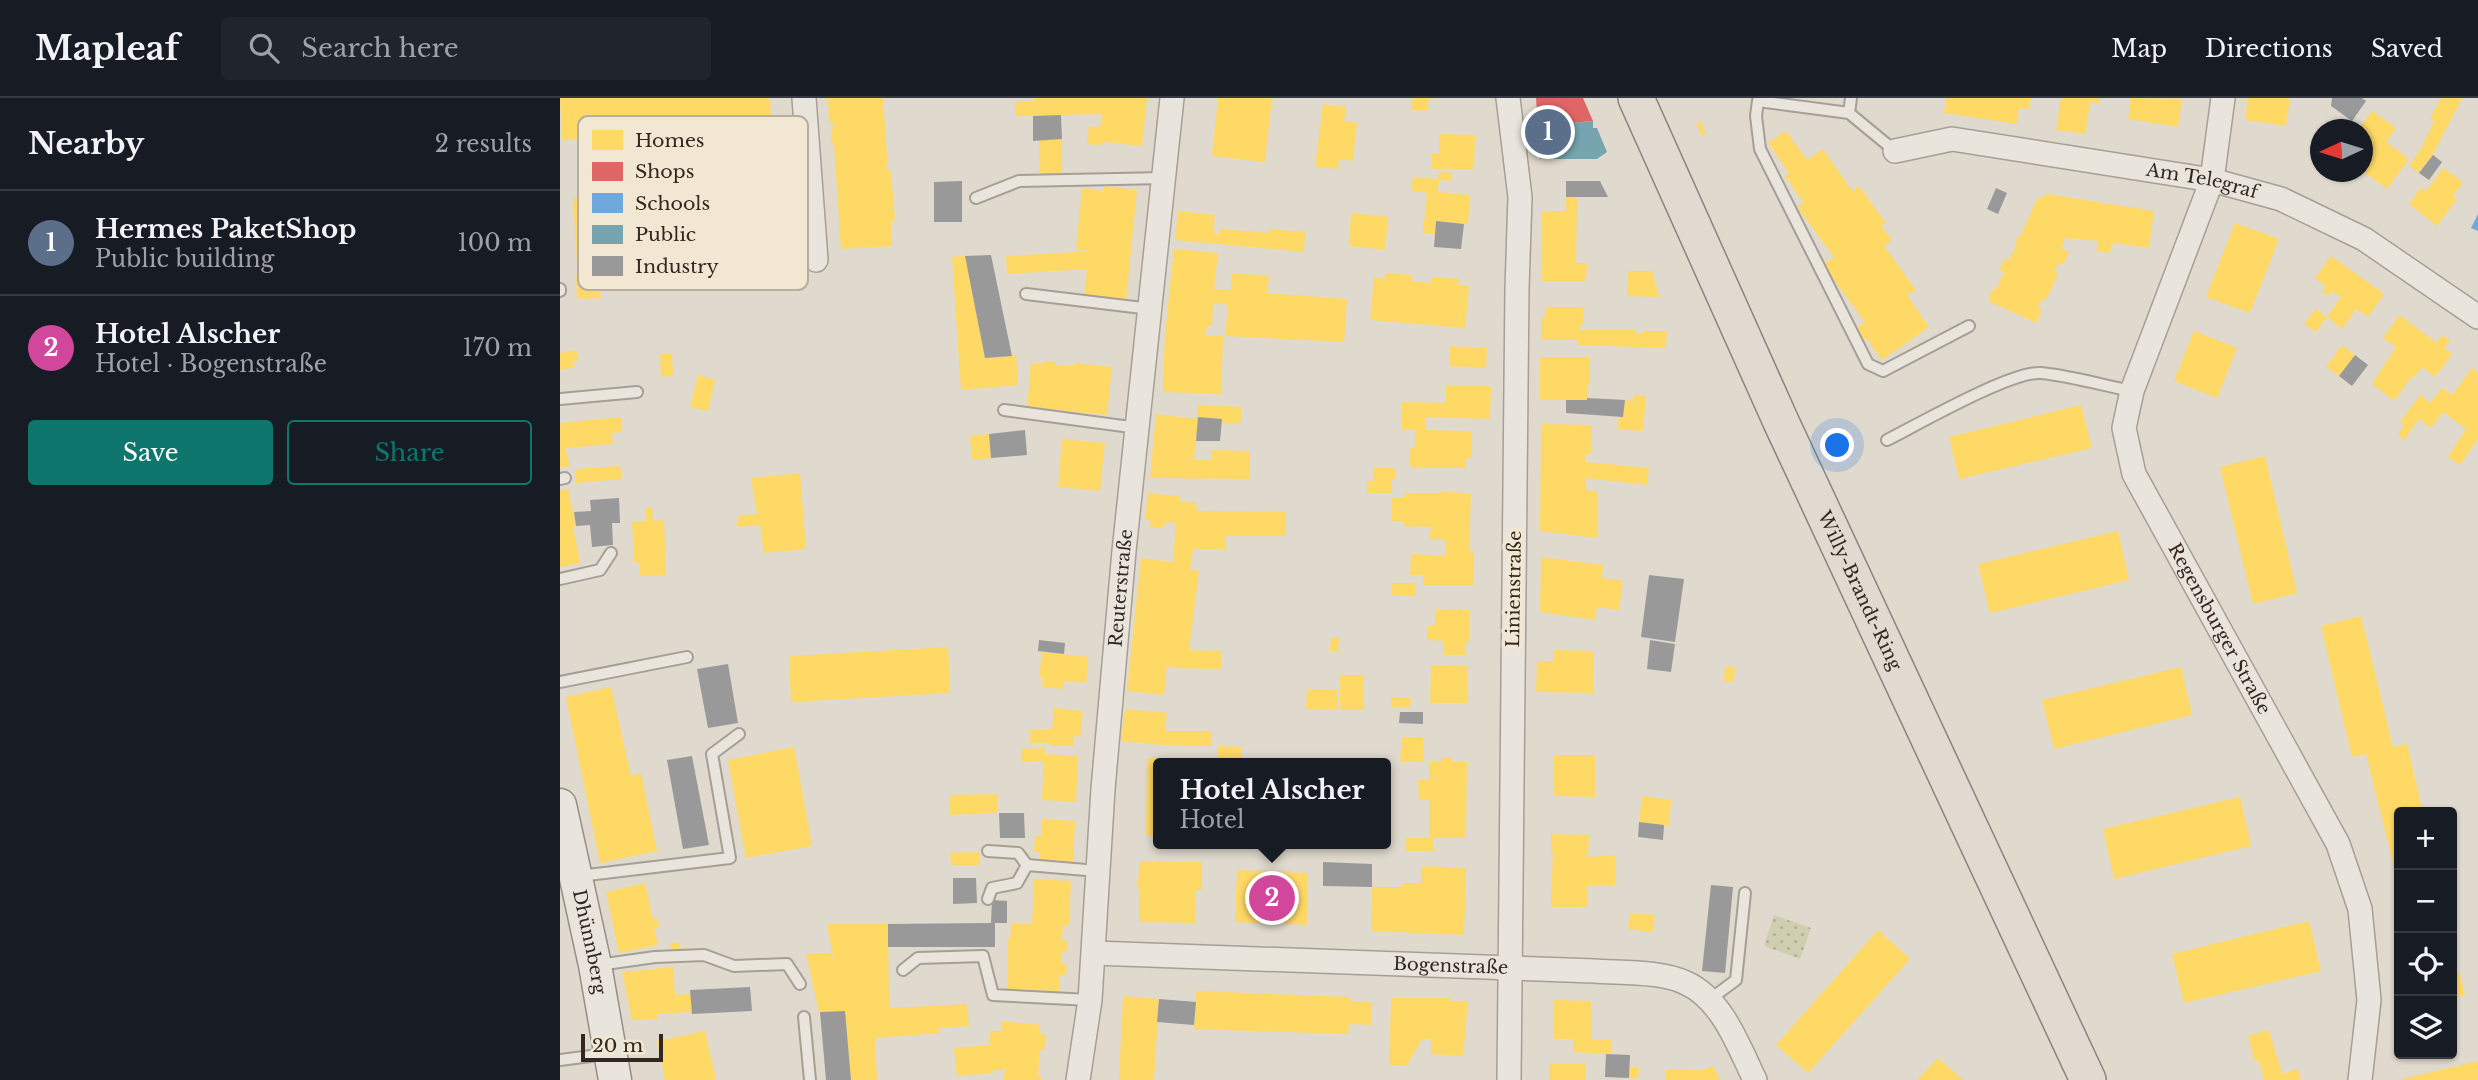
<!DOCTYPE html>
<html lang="en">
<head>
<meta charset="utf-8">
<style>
	:root { --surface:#171b24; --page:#20242c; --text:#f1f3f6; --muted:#9ea1a6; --line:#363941; --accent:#0f766e }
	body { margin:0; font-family:"Libre Baskerville",serif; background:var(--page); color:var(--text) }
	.controls { position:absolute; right:21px; bottom:21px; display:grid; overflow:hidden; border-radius:7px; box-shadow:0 2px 5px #0004 }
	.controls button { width:63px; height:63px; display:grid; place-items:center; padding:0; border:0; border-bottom:2px solid var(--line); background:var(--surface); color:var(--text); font:35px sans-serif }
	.compass { position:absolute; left:1750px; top:21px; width:63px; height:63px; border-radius:50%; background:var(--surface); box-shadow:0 2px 5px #0004; rotate:266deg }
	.scale { position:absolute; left:21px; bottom:18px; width:82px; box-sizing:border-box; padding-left:7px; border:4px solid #33281f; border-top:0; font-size:19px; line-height:24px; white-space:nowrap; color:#33281f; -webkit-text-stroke:5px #f1e7d3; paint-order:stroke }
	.you { position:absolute; left:1278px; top:348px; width:24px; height:24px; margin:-18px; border:5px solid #fff; border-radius:50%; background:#1a73e8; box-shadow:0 0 0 10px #1a73e833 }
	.badge { display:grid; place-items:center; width:46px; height:46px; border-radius:50%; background:var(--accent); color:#fff; font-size:23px; font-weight:700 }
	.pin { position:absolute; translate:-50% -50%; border:4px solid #fff; box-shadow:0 2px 7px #0006 }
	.popup { position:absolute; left:593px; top:660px; width:238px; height:91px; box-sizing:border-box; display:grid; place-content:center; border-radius:7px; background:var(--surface); filter:drop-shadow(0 2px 5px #0005); font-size:23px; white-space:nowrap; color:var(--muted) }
	.popup b { font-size:26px; color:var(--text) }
	.popup::after { content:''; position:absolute; left:50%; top:100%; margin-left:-14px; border:14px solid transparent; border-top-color:var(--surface) }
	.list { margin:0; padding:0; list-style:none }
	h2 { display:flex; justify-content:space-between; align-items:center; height:91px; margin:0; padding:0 28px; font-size:30px }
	h2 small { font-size:23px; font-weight:400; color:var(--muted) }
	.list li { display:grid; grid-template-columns:46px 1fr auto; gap:21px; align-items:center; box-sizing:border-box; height:105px; padding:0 28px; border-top:2px solid var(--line) }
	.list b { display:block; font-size:26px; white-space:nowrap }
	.list p { margin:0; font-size:23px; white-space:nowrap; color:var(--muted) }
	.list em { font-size:23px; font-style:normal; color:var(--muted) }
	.actions { display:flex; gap:14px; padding:21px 28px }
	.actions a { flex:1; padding:16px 0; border:2px solid var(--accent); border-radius:7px; text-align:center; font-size:24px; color:var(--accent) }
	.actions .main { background:var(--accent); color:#fff }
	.icon { flex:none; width:38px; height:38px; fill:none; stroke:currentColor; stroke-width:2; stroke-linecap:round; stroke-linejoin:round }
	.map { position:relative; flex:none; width:1918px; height:982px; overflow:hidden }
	header { display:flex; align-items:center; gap:42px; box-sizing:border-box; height:98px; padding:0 35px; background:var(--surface); border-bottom:2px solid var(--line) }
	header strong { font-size:33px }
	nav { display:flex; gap:38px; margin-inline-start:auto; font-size:24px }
	.search { width:490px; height:63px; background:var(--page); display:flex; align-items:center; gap:18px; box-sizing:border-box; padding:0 24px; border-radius:7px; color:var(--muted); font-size:26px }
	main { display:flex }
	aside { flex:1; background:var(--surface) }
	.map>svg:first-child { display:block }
	.grass { fill:url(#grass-dots) }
	.homes { fill:#ffd966 }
	.shops { fill:#e06666 }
	.schools { fill:#6fa8dc }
	.public { fill:#76a5af }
	.industry { fill:#999 }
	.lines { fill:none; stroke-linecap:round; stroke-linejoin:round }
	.lane-casing { stroke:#a59f96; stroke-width:14 }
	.street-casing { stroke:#a59f96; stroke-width:26 }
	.secondary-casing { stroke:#958e86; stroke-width:35 }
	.primary-casing { stroke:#8b847d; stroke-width:38 }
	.lane { stroke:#e9e5dd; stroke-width:10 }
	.street { stroke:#e9e5dd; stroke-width:23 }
	.secondary { stroke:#e9e5dd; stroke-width:32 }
	.primary { stroke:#e0dad0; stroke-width:35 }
	.labels { text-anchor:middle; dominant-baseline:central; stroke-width:7; stroke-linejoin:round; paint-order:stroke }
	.street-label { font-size:18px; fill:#33281f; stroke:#f1e7d3 }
	.key { fill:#f1e7d3; stroke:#b8ae9d; stroke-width:2 }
	.key-label { font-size:19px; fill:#33281f }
</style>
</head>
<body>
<header>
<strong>Mapleaf</strong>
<div class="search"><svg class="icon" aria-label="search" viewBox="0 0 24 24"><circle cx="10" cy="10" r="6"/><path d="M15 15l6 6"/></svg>Search here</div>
<nav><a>Map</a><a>Directions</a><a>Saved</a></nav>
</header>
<main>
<aside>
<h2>Nearby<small>2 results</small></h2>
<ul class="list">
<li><span class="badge" style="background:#5c6f8a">1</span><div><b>Hermes PaketShop</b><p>Public building</p></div><em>100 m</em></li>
<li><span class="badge" style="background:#d1479c">2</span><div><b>Hotel Alscher</b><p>Hotel · Bogenstraße</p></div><em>170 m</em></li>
</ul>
<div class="actions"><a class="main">Save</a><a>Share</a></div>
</aside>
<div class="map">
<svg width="1918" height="982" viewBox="0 0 1918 982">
	<defs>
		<pattern id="grass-dots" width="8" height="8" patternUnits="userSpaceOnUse" patternTransform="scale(1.75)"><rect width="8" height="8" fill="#cfceb1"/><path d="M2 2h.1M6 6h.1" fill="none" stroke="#b2b198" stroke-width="1.8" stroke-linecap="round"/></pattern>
	</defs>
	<rect width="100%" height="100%" fill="#e0d9cd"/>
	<path class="grass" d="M1214 817 1251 830 1240 861 1204 848Z"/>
	<g class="homes">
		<path d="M0 0H210L212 42 128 46V42L83 44V41L47 43V40L2 42Z"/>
		<path d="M264 0H323L328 73H331L335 123H331L332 148 281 151 274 47 271 44 273 25H269L268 3Z"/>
		<path d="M474 0H587L582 48 545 44 540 47 527 46 529 28 540 29 542 16 456 18 455 4 474 3Z"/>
		<path d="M658 0H712L705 64 652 58Z"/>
		<path d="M853 0H869L867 13 851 12Z"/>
		<path d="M1386 0H1471L1469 11 1459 10 1457 26 1384 15Z"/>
		<path d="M1501 0H1540L1539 6 1530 4 1525 36 1496 32Z"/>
		<path d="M1571 0 1622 1 1618 29 1568 21Z"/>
		<path d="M1688 0H1730L1726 28 1685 22Z"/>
		<path d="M1881 0H1902L1873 56 1859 75 1849 68 1862 49 1874 23 1870 21Z"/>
		<path d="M763 6 786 9 784 23 797 25 793 63 779 61 778 71 755 69Z"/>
		<path d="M1812 13 1836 30 1826 44 1849 61 1827 91 1802 73V32H1798Z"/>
		<path d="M1141 23 1146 36 1142 38 1136 25Z"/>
		<path d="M1226 33 1247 62 1263 51 1292 93 1299 88 1326 125 1321 128 1332 142 1324 148 1356 192 1347 197 1369 229 1322 262 1306 240 1303 242 1295 231 1305 224 1263 167 1274 159 1237 109 1244 105 1225 78 1229 75 1208 45Z"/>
		<path d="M879 36 915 37 914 71H872V55H879Z"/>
		<path d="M502 41V79H480L479 42Z"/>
		<path d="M1883 70 1903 84 1893 98 1897 101 1877 128 1849 106 1860 90 1866 93Z"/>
		<path d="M879 74 891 75V83L879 82 878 94 910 97 908 126 876 123 875 136 863 135 867 95 851 93 853 79 878 81Z"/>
		<path d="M181 86 186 155 174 156 175 178 125 181 120 113 133 112 131 90Z"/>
		<path d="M544 88 577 92 566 202 524 198 527 171 447 176 446 158 534 153 516 152 522 90 543 93Z"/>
		<path d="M1487 96 1594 113 1589 150 1553 145 1549 155 1536 153 1538 143 1505 140 1501 150 1509 154 1503 167 1499 165 1494 174 1498 176 1486 202 1482 201 1478 210 1482 212 1476 225 1430 204V196L1432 192 1436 191 1444 174 1439 172 1445 161 1449 162 1457 146 1455 142 1461 137 1476 103Z"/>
		<path d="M55 98 59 165 17 167 13 100Z"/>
		<path d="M1006 99H1017L1016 165H1027L1026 183H981L982 113H1006Z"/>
		<path d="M618 113 655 117 653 135 659 136 660 131 709 135V131L745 134 744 154 615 142Z"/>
		<path d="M791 115 828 119 825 152 789 148Z"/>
		<path d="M1675 125 1719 141 1690 215 1646 199Z"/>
		<path d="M614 151 658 155 654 191 671 192 672 175 709 178 707 195 787 201 784 244 665 238 668 207 653 205 652 228H647L645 238H663L661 296 603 294 605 236Z"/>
		<path d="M405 158 425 260 456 257 458 287 401 292 392 159Z"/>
		<path d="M1771 158 1824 196 1808 219 1796 211 1782 231 1767 219 1781 199 1772 193 1768 198 1762 194 1766 189 1755 180Z"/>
		<path d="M1068 173H1092L1099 199 1067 198Z"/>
		<path d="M825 175 852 177 851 183 862 184 871 185 872 179 899 181 898 187 909 188 905 230 810 222 814 179 825 181Z"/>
		<path d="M40 176 41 200 17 201 16 177Z"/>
		<path d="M985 209H1024L1023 227H1019L1020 232H1076V235H1084L1085 233H1107L1106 250 1017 247 1018 242H981V219H985Z"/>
		<path d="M1755 211 1767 219 1756 234 1744 226Z"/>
		<path d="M1839 217 1877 245 1882 237 1890 243 1884 250 1892 256 1875 279 1862 269 1854 280 1852 278 1834 303 1812 286 1836 249 1823 240Z"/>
		<path d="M1634 233 1677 250 1657 300 1614 283Z"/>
		<path d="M1782 247 1795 257 1779 278 1766 269Z"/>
		<path d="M890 248 927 250 926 270 889 268Z"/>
		<path d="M16 252 19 262 13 263 15 269 0 272V255Z"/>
		<path d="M112 255 113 278 101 279 100 256Z"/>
		<path d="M980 259H1030V287H1028L1027 302H980Z"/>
		<path d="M484 263 496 264V267L514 268V265L552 269 547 317 467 309 471 265 484 266Z"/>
		<path d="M1912 270 1918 275V341L1900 367 1888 359 1906 331 1883 314 1871 330 1859 321 1844 342 1838 337 1844 327 1840 324 1860 297 1870 305 1882 290 1892 297Z"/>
		<path d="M138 277 155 282 148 313 130 309Z"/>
		<path d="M886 288H931L930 321 865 319V332L909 333 912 336V358L905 362V370H852L849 367V352L855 348V332H842V304L886 305Z"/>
		<path d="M1073 297 1086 298 1083 333 1057 331 1059 318 1063 319 1065 302 1073 303Z"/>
		<path d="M638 307 682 309 680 326 662 325V321L637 319Z"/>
		<path d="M1521 307 1532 350 1399 381 1389 339Z"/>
		<path d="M596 316 638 321 634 362H652V352L690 353V381L590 380Z"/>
		<path d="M61 319 62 334 52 335 53 346 5 350 10 368 0 370V325Z"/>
		<path d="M981 326 1032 327 1031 355 1025 357V364L1089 370 1087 387 1026 380V392L1038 394 1037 440 980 433Z"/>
		<path d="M429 336 431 360 412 362 410 338Z"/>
		<path d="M502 341 545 345 540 393 498 389Z"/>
		<path d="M1705 358 1737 495 1693 506 1660 369Z"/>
		<path d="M60 368 62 381 16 385 15 371Z"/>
		<path d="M813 370H836V382H832V395H807V383H813Z"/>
		<path d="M240 375 246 451 204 455 200 427 178 429 177 418 197 416 191 380Z"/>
		<path d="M8 391 16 428H13L20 465 0 469V392Z"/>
		<path d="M880 393 911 396 909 454H914L913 487H863V477H850L851 456 885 458 886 442 869 441V433L874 429 844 428V423H832V400H844L845 395H880Z"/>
		<path d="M588 395 619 398V403L636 405 637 413 726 414V438H665V451H633L630 472 639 473 629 552 661 553V571L610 570 607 566 604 597 567 593 581 460 613 464 616 425 605 424 604 430 590 429 591 423 585 422Z"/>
		<path d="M92 409 93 423 104 422 106 477 80 478V465H74L72 424 86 423 85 410Z"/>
		<path d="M1558 433 1569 482 1430 515 1418 466Z"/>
		<path d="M981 459 1043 467 1042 480 1063 483 1059 512 1037 509 1035 522 980 514Z"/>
		<path d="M832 485H856L855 498 831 497Z"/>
		<path d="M876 511 909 512V544L906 543V557H883L884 543 867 542 868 527H875Z"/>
		<path d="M1801 518 1833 649 1847 646 1863 714H1839V789L1806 656 1792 659 1761 528Z"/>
		<path d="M771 540H779L778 553H770Z"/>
		<path d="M388 549 390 595 231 604 229 558Z"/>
		<path d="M993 552 1034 553 1033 595 976 594 977 563H993Z"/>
		<path d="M482 554 528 559 526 585 504 583 503 591 482 589 483 580H479Z"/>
		<path d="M871 567 908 568V605H870Z"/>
		<path d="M1165 568 1176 570 1173 584 1164 583Z"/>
		<path d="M1621 569 1632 617 1494 651 1482 602Z"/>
		<rect x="780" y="577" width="24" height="35"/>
		<path d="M51 589 71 678 81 675 97 753 40 765 6 599Z"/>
		<path d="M747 591 778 592 777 612 746 611Z"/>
		<path d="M831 599 851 600 850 610 831 609Z"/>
		<path d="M494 610 523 613 520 639 514 638V648H490V645H470V632L492 631Z"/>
		<path d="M565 611 607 615 605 633H652V648L603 647 561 643Z"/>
		<path d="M842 639H863V664H840Z"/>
		<path d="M657 648 681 649V665H657Z"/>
		<path d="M234 649 252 748 186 760 168 662Z"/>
		<path d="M485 650V656L518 658 516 704 482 702 484 663 461 664V651Z"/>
		<path d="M994 657H1035V699L994 698Z"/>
		<path d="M881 659H893L892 664H907L906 740H874L873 753H845V740H869V702H859L858 682H869V664H881Z"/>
		<path d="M587 660H623V665H598V738L586 737Z"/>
		<path d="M437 696V715L390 717 389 697Z"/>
		<path d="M1082 698 1111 702 1109 728 1079 724Z"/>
		<path d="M1680 699 1691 748 1554 781 1543 731Z"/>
		<path d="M482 721 515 723 513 767 480 765V754H474L475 738H481Z"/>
		<path d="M991 736 1029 737 1028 759 1055 757V788L1028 787V809H991L993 753 991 754Z"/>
		<path d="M419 754 420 767H391L390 755Z"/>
		<path d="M580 763 642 764V792H636L635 825 579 824V791H577Z"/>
		<path d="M862 768 906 770 904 837 811 833 812 789H842V785H861Z"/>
		<path d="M677 772 748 775 747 827 675 824Z"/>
		<path d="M474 781 511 783 509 827 503 828 502 843H508V854H502L501 866H507L506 877H500V893L448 891V842H450L451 825 472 826Z"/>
		<path d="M85 785 93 821 98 820 99 829H94L98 847 59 855 46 794Z"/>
		<path d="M1070 815 1095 817 1093 834 1068 831Z"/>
		<path d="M1749 823 1761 873 1624 905 1612 856Z"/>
		<path d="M267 826H328L329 910 407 906 409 928 379 930 380 935 315 940 317 982H291L285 913 259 915 246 855H271L274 865Z"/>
		<path d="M1318 832 1350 861 1248 975 1216 947Z"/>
		<path d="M119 844 120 851 142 850V853L112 854 110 846Z"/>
		<path d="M113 869 115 897 131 896 132 914 97 916 98 921 72 922 62 874Z"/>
		<path d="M1899 874 1905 897 1892 900V876Z"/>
		<path d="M636 893 790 899V903L812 904V927L789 926 788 936 634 931Z"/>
		<path d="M563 898 599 901 594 982H559Z"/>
		<path d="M831 900H890V903H908L903 958 871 956 872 941H862L847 967H829Z"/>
		<path d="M994 902 1031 903V942H1052L1051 956 1013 954V941H994Z"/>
		<path d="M441 923 480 927 479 935 486 936 484 952H480L478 978 481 979V982H443L445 970 441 972H433V975L397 978 394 950 430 947V933H441Z"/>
		<path d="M1709 932 1722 976 1738 971 1741 982H1704L1699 963 1695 964 1688 938Z"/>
		<path d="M145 933 156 982H105L97 943Z"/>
		<path d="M1378 960 1403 982H1357Z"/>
		<path d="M1918 963V982H1843L1842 981Z"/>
		<rect x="989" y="966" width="36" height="16"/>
		<path d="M1153 968 1160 982H1105L1106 971 1142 972Z"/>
		<path d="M1070 970H1079L1078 981 1069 980Z"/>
	</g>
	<path class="shops" d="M976 0H1023L1033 23 978 28Z"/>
	<path class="schools" d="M1918 116V133L1911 130Z"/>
	<path class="public" d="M1033 23V30H1037L1047 54 1037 61H980L978 28Z"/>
	<g class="industry">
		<path d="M1772 0H1802L1806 3 1792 23 1771 8Z"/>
		<path d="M501 17 502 41 473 43V18Z"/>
		<path d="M1873 57 1882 64 1869 82 1859 75Z"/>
		<path d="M402 83V124H374V84Z"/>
		<path d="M1006 83H1040L1048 99H1006Z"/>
		<path d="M1436 90 1447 95 1438 116 1427 111Z"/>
		<path d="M876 123 904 126 901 151 874 149Z"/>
		<path d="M431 157 452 258 425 260 405 158Z"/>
		<path d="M1795 257 1808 267 1792 288 1779 278Z"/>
		<path d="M1027 300 1065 302 1063 319 1006 315V302H1027Z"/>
		<path d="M638 319 662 321 660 343H636Z"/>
		<path d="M465 332 467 357 431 360 429 336Z"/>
		<path d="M59 400 60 425H52L53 447 32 449 30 427 16 428 14 414 31 413 30 402Z"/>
		<path d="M1089 477 1124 481 1115 544 1081 539Z"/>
		<path d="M479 542 505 545 504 556 478 553Z"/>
		<path d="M1090 542 1115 546 1111 574 1087 571Z"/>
		<path d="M168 566 178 625 148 630 137 571Z"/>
		<path d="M840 614H863V626L839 625Z"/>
		<path d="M132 658 149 747 123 751 107 662Z"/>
		<path d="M439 715H464L465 740H440Z"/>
		<path d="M1079 724 1104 727 1103 742 1078 739Z"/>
		<path d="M763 764 812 766V789L763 788Z"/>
		<path d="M393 780H416L417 805 393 806Z"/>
		<path d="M1151 787 1173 789 1165 875 1142 873Z"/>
		<path d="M432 802 447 803V825H435V849H328V826L431 825Z"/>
		<path d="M190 889 192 913 132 916 130 892Z"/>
		<path d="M599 901 636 904 634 927 597 924Z"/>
		<path d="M285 913 291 982H266L260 914Z"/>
		<path d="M1046 956 1070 957 1069 980 1045 979Z"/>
	</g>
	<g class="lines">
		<g class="lane-casing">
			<g id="lane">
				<path d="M1291 0 1289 15 1335 53"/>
				<path d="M1289 15 1198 3 1196 18 1200 51 1308 266 1323 273 1409 228"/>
				<path d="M416 100 459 83 605 80"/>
				<path d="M0 191V193"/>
				<path d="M466 196 591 211"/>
				<path d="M0 301 77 294"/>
				<path d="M444 312 578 330"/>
				<path d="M1327 342C1357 327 1451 273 1481 275 1511 278 1542 287 1572 293"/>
				<path d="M0 381 5 380"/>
				<path d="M0 481 40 472 51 455"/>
				<path d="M0 584 127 559"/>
				<path d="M428 753 458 755 467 767"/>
				<path d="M19 778 170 760 152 656 179 636"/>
				<path d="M428 801 432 790 457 785 467 767 538 773"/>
				<path d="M38 867 95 859 144 857 174 868 227 866 240 886"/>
				<path d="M343 872 358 860 423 858 433 897 530 902"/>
				<path d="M1149 902 1176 882 1185 795"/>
				<path d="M244 919 250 982"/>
				<path d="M0 962 46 956"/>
			</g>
		</g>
		<g class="street-casing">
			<g id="street">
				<path d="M244 0 256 162"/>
				<path d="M948 0 960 99 957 190 949 982"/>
				<path id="s1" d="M1663 0 1652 82 1572 293 1564 330 1574 376 1778 746 1800 811 1809 902 1800 982"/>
				<path id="s2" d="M1335 53 1392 41 1652 82 1721 101 1804 141 1918 219"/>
				<path id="s3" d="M534 855 1034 873C1061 875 1102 873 1126 885 1162 901 1179 949 1195 982"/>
				<path id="s4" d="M518 982 530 902 543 691 564 453 612 0"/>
			</g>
		</g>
		<g class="secondary-casing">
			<g id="secondary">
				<path id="s5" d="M0 707 35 867 55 982"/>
			</g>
		</g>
		<g class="primary-casing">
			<g id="primary">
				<path id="s6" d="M1076 0 1222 326 1528 982"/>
			</g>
		</g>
		<use href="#lane" class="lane"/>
		<use href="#street" class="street"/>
		<use href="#secondary" class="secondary"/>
		<use href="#primary" class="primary"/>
	</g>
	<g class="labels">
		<g class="street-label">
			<text stroke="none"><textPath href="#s2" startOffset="312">Am Telegraf</textPath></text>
			<text stroke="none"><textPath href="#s4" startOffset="494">Reuterstraße</textPath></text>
			<text transform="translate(954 491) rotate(-89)">Linienstraße</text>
			<text stroke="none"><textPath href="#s6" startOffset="541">Willy-Brandt-Ring</textPath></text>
			<text stroke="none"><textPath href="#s1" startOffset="570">Regensburger Straße</textPath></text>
			<text stroke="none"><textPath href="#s5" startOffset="140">Dhünnberg</textPath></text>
			<text stroke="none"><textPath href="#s3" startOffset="357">Bogenstraße</textPath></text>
		</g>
	</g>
	<rect x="18" y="18" width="230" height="174" rx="10" class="key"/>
	<rect x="32" y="32" width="31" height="20" fill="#ffd966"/>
	<rect x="32" y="64" width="31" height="19" fill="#e06666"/>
	<rect x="32" y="95" width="31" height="20" fill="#6fa8dc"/>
	<rect x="32" y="127" width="31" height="19" fill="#76a5af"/>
	<rect x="32" y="158" width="31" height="20" fill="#999"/>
	<g class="key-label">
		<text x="75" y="49">Homes</text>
		<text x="75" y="80">Shops</text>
		<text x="75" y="112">Schools</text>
		<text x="75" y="143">Public</text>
		<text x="75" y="175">Industry</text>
	</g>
</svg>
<div class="controls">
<button>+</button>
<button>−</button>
<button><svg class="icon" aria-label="locate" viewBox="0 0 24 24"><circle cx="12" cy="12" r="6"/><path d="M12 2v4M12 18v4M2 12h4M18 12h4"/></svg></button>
<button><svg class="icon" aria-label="layers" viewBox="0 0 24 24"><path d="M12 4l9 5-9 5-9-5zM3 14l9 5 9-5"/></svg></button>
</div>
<svg class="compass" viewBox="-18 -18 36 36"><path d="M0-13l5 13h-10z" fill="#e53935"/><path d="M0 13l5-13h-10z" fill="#9ea1a6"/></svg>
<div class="scale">20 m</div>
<div class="you"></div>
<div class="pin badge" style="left:988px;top:34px;background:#5c6f8a">1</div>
<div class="pin badge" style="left:712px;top:800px;background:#d1479c">2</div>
<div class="popup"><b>Hotel Alscher</b>Hotel</div>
</div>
</main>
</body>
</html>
